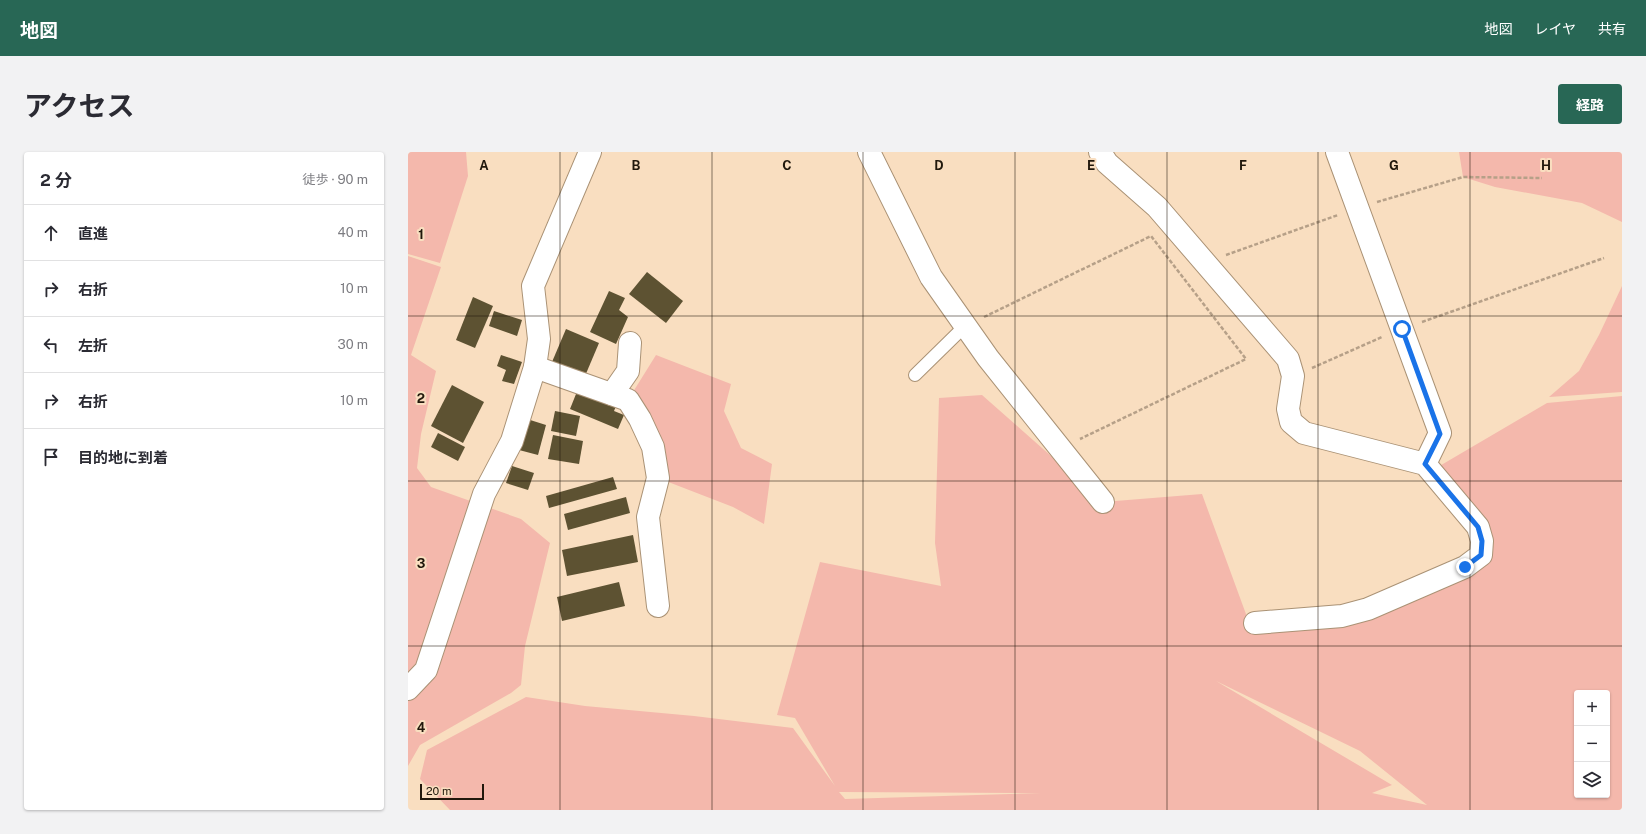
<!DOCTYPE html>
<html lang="ja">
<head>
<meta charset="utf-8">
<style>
	:root { --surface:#fff; --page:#f2f2f3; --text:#2b2b33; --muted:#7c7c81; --line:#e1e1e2; --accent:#286755 }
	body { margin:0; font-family:"Public Sans","Noto Sans JP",sans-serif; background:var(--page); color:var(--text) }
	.controls { position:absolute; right:12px; bottom:12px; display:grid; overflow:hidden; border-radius:4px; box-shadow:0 1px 3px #0004 }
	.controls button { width:36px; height:36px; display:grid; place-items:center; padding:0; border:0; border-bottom:1px solid var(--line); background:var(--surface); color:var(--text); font:20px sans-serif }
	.scale { position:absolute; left:12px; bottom:10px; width:64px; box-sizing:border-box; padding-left:4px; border:2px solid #21180c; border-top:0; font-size:11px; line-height:14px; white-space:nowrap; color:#21180c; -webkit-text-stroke:3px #f9dec0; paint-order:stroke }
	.stop { position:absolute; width:12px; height:12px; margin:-9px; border:3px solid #1a73e8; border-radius:50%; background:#fff }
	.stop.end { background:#1a73e8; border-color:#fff; box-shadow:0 1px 4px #0008 }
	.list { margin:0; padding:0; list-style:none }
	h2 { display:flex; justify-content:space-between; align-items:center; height:52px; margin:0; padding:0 16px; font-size:17px }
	h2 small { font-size:13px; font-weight:400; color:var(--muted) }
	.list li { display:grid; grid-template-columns:26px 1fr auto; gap:12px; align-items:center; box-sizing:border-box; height:56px; padding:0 16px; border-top:1px solid var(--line) }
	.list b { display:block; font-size:15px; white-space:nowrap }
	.list em { font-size:13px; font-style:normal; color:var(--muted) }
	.icon { flex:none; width:22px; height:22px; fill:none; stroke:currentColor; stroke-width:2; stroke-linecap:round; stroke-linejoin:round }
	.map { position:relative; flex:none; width:1214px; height:658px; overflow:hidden; border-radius:4px }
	header { display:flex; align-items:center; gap:24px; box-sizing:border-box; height:56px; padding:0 20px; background:var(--accent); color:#fff }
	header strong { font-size:19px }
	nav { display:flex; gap:22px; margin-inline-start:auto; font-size:14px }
	.intro { display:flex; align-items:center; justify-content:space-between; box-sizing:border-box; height:96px; padding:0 24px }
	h1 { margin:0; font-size:28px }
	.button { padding:10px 18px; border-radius:4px; background:var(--accent); color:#fff; font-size:14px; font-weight:700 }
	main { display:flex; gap:24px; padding:0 24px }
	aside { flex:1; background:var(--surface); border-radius:4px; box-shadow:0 1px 3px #0004 }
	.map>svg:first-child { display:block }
	.green { fill:#f4b8ac; fill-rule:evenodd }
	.building { fill:#5d5232 }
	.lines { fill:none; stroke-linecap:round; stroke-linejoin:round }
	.lane-casing { stroke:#aa9275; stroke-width:14 }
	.street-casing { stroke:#aa9275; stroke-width:24 }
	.path { stroke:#b6a088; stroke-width:2.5; stroke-dasharray:4 2; stroke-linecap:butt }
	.lane { stroke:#fff; stroke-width:12 }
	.street { stroke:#fff; stroke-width:22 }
	.route { stroke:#1a73e8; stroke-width:5 }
	.grid { fill:none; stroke:#21180c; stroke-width:1; stroke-opacity:0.55 }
	.grid-label { font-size:13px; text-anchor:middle; font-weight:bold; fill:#21180c; stroke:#f9dec0; stroke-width:4; stroke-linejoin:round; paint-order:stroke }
</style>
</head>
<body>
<header>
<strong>地図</strong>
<nav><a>地図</a><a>レイヤ</a><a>共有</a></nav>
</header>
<div class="intro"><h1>アクセス</h1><a class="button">経路</a></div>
<main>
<aside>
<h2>2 分<small>徒歩 · 90 m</small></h2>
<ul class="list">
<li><svg class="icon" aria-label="ahead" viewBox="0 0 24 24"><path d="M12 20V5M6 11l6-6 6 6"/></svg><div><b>直進</b></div><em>40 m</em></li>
<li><svg class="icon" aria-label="right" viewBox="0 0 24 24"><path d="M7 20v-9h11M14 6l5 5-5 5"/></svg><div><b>右折</b></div><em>10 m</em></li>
<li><svg class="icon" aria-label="left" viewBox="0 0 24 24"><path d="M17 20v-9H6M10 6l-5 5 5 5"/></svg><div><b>左折</b></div><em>30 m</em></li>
<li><svg class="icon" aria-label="right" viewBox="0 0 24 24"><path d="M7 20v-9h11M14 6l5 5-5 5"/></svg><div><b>右折</b></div><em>10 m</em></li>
<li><svg class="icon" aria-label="arrive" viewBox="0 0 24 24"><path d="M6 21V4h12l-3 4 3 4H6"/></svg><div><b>目的地に到着</b></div></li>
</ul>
</aside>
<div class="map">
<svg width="1214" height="658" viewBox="0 0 1214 658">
	<rect width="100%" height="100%" fill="#f9dec0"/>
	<g class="green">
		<path d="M0 0H58L60 24 32 111 0 102Z"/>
		<path d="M1051 0H1214V70L1174 51 1087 35 1055 25Z"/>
		<path d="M0 104 33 115 3 203 28 219 13 282 9 316 23 335 113 367 142 391 117 494 113 533 103 541 12 593 0 614Z"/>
		<path d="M1214 134V240L1141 245 1171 219 1191 183Z"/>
		<path d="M248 203 323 232 316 259 333 296 364 312 356 372 325 355 250 326 220 248Z"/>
		<path d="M574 243 695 350 794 342 842 473 938 463 1073 403 1071 368 1023 319 1139 251 1214 244V658H42L12 627 19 598 118 545 177 554 286 564 385 576 427 634 387 566 369 563 412 410 533 434 527 391 531 246ZM808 529 952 599 1019 653 964 641 984 633ZM1169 541H1199V643H1169ZM431 640 633 641 437 647Z"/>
	</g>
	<g class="building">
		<path d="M239 120 275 149 258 171 221 142Z"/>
		<path d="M201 139 217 146 211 158 220 165 208 192 182 180Z"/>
		<path d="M65 145 85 154 67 196 48 188Z"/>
		<path d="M86 159 114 168 109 184 81 174Z"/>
		<path d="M158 177 191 191 177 224 144 210Z"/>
		<path d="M93 203 114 210 106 232 94 229 98 218 89 214Z"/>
		<path d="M44 233 76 250 55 291 23 274Z"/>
		<path d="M170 237 208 254 206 259 216 263 210 277 162 257Z"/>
		<path d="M147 259 172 264 168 284 143 279Z"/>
		<path d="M119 267 138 273 130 303 111 298Z"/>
		<path d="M30 281 57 295 50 309 23 295Z"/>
		<path d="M145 283 175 289 171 312 140 307Z"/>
		<path d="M104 314 126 321 120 338 98 331Z"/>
		<path d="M205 325 209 337 141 356 138 344Z"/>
		<path d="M218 345 222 361 160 378 156 362Z"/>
		<path d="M225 383 230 410 159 424 154 398Z"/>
		<path d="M211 430 217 454 154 469 149 445Z"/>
	</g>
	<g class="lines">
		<g class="lane-casing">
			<path id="lane" d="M507 223 557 174"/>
		</g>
		<g class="street-casing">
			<g id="street">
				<path d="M461 0 523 125 580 206 695 350"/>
				<path d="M692 0 699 11 749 55 880 207 885 224 880 257 883 270 896 281 1017 312 1070 375 1074 389 1073 403 1057 415 960 457 934 464 847 471"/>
				<path d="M929 0 1032 281 1017 312"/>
				<path d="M127 215 220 248 232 267 245 295 250 326 240 365 250 454"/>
				<path d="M204 242 220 219 222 191"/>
				<path d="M0 537 18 518 76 342 104 289 127 215 131 187 125 134 182 0"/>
			</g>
		</g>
		<g class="path">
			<path d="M969 50 1055 25 1134 26"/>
			<path d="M818 103 930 63"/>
			<path d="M576 165 743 84 838 207 672 287"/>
			<path d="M1014 170 1196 106"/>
			<path d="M904 216 974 185"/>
		</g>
		<use href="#lane" class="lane"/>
		<use href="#street" class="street"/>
	</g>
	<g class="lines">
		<path class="route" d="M994 177 1032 282 1017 312 1070 375 1074 389 1073 403 1057 415"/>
	</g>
	<path class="grid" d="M152 0V658M304 0V658M455 0V658M607 0V658M759 0V658M910 0V658M1062 0V658M0 164H1214M0 329H1214M0 494H1214"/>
	<g class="grid-label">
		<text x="76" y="18">A</text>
		<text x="228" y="18">B</text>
		<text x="379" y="18">C</text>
		<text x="531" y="18">D</text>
		<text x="683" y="18">E</text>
		<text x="835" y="18">F</text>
		<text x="986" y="18">G</text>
		<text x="1138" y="18">H</text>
		<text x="13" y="87">1</text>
		<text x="13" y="251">2</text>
		<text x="13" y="416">3</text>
		<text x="13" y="580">4</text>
	</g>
</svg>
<div class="controls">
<button>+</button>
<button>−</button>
<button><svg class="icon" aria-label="layers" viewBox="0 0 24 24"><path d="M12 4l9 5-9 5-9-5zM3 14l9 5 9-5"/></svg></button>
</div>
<div class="scale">20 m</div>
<div class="stop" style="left:994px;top:177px"></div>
<div class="stop end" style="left:1057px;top:415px"></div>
</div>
</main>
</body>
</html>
